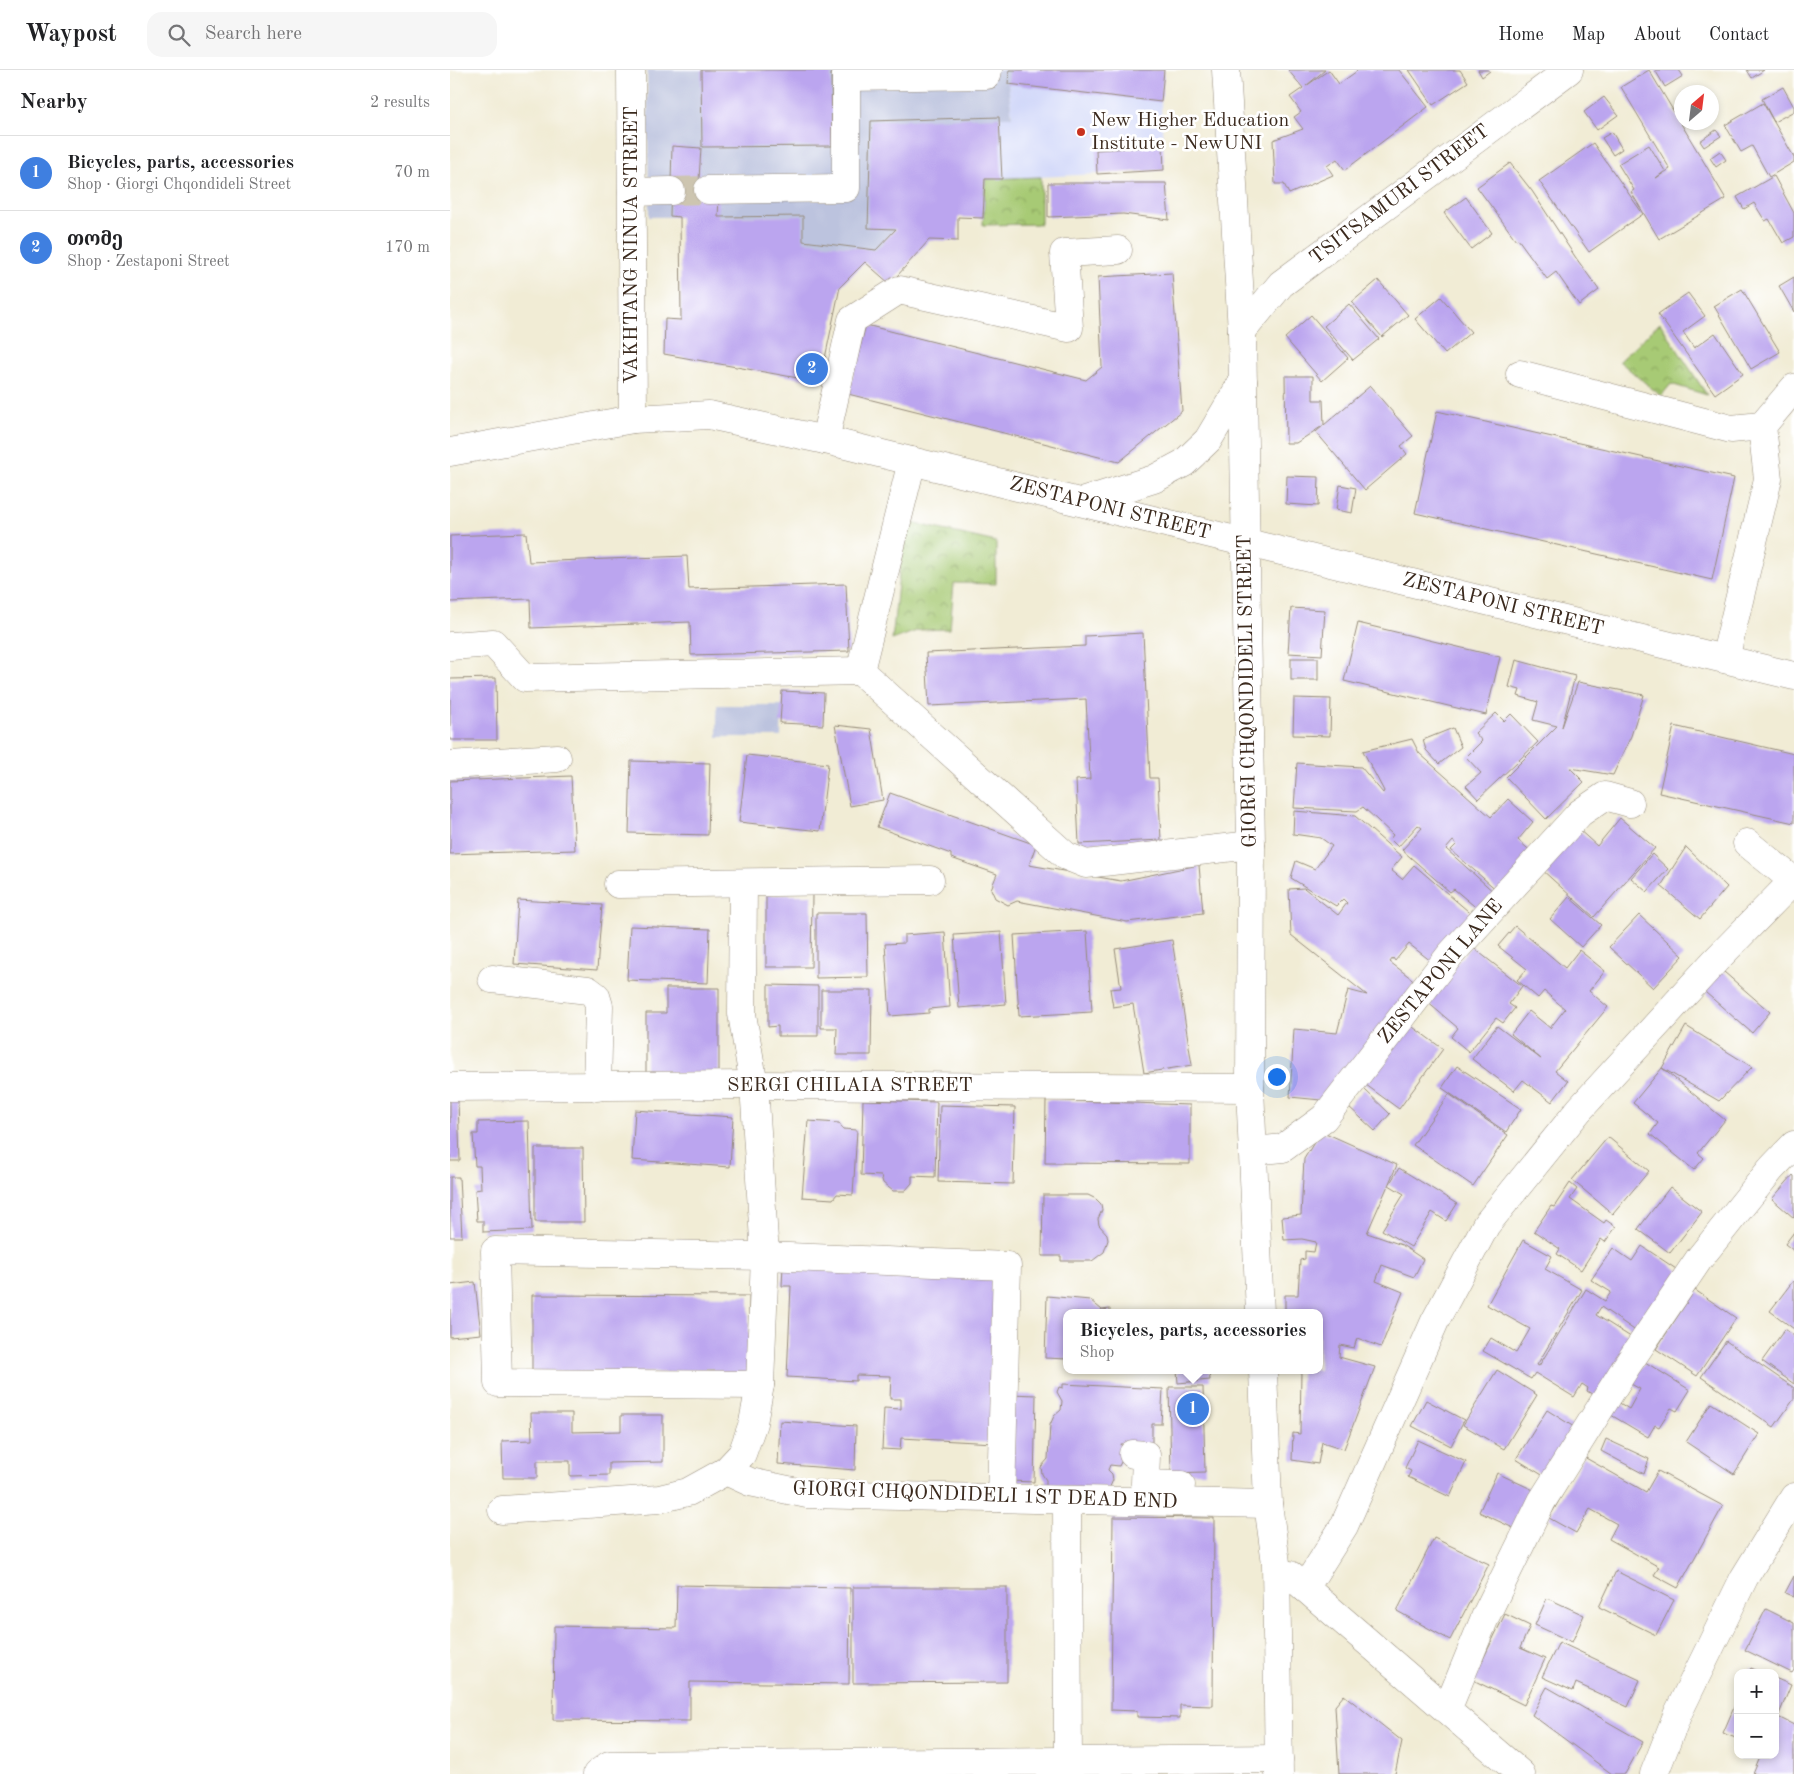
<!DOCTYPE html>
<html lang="en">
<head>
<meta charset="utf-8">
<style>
	:root { --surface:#fff; --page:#f6f6f6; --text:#202124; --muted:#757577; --line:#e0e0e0; --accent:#c8321e }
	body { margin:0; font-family:"Old Standard TT","Noto Serif Georgian",serif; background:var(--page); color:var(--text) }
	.controls { position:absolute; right:15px; bottom:15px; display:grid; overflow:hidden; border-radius:10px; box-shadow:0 2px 8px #0003 }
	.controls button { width:45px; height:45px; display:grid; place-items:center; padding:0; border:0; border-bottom:1px solid var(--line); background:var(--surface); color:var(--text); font:25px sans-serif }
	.compass { position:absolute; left:1224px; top:15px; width:45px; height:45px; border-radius:50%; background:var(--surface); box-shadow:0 2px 8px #0003; rotate:28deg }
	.you { position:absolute; left:826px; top:1006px; width:18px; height:18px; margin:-12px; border:4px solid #fff; border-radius:50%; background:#1a73e8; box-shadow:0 0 0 8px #1a73e833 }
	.badge { display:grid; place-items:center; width:32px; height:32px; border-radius:50%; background:var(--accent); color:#fff; font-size:16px; font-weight:700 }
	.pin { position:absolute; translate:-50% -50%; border:2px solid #fff; box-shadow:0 1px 5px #0006 }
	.popup { position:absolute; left:613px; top:1239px; width:260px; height:65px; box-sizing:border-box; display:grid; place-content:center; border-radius:10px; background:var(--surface); filter:drop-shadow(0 1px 4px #0005); font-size:16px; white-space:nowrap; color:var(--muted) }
	.popup b { font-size:19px; color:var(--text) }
	.popup::after { content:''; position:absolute; left:50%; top:100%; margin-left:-10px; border:10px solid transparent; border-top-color:var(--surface) }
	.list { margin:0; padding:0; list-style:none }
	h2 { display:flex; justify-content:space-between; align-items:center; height:65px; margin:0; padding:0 20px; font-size:21px }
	h2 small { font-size:16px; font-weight:400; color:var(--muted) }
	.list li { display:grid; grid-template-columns:32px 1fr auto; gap:15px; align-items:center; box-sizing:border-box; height:75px; padding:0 20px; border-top:1px solid var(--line) }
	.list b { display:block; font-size:19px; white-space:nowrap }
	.list p { margin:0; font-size:16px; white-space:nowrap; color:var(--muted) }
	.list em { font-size:16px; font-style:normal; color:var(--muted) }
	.icon { flex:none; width:28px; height:28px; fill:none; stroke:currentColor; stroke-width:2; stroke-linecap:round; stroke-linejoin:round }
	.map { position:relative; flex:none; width:1344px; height:1704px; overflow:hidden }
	header { display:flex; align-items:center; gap:30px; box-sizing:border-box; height:70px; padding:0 25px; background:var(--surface); border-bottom:1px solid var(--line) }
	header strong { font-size:24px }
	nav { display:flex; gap:28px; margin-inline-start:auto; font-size:18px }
	.search { width:350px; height:45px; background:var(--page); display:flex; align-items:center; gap:12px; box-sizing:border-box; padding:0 18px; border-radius:15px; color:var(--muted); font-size:19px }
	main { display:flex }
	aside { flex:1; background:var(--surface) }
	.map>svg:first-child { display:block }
	.built { fill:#d3d9f9 }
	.industrial { fill:#bcc3de }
	.park { fill:url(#park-crowns); stroke:#717a49 }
	.building { fill:#bba5ef }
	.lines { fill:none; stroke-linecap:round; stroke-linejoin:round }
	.minor-tunnel { stroke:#cdc5b0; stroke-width:28; stroke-dasharray:28 14; stroke-linecap:butt }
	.minor-casing { stroke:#968b7a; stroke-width:29 }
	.minor { stroke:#fff; stroke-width:28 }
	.poi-dot { fill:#c8321e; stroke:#fff; stroke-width:2 }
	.labels { text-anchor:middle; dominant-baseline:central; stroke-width:5; stroke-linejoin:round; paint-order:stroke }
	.poi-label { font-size:20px; fill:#3b2a1e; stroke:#fff; text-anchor:start }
	.street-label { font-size:20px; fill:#3b2a1e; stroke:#fff }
</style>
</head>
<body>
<header>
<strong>Waypost</strong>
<div class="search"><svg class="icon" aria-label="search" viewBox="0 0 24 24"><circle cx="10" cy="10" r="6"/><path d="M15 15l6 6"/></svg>Search here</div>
<nav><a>Home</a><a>Map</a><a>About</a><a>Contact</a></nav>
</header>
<main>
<aside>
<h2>Nearby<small>2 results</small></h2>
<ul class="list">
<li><span class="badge" style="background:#3f7fe0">1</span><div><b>Bicycles, parts, accessories</b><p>Shop · Giorgi Chqondideli Street</p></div><em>70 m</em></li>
<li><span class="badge" style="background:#3f7fe0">2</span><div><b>თომე</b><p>Shop · Zestaponi Street</p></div><em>170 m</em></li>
</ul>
</aside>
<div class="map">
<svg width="1344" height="1704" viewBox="0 0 1344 1704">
	<defs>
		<pattern id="park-crowns" width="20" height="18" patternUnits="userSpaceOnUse" patternTransform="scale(1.25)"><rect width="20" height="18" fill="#a7ca74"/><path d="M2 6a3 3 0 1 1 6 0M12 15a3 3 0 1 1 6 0" fill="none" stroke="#89a45f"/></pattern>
	</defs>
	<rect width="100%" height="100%" fill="#fff"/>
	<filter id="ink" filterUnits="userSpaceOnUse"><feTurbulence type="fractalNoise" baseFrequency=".02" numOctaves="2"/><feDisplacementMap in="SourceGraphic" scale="10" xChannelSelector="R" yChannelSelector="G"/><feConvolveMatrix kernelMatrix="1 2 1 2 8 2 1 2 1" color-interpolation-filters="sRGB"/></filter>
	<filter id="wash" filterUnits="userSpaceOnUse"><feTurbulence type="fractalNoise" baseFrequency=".0096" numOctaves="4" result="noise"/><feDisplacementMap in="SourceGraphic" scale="20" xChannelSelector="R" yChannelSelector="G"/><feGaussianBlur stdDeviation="1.12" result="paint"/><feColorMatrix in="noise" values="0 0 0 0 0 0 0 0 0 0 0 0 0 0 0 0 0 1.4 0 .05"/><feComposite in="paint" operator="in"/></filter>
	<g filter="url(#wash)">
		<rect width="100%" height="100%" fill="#f1ecd5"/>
		<path class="built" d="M559 0H714L711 32 713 76 646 80 647 104 552 109 549 47 562 46 558 14Z"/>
		<g class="industrial">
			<path d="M197 0H559L558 14 562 47H549L552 109 488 111 426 180 353 171V146L199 147Z"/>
			<path d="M267 635H332L331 667H267Z"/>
		</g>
		<g class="park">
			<path d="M591 107V154L533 155 535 109Z"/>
			<path d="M1210 253 1257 325 1221 314 1211 326 1169 291Z"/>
			<path d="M463 453 546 472V514L504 513 500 559 469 560 442 570 453 468Z"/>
		</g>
		<g id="blocks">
			<g class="building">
				<path d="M251 0H381L382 76 252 77Z"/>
				<path d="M559 0H714L711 32 558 14Z"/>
				<path d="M838 0H875L856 16 879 0 889 14 907 1 906 0H949L978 37 895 100 887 89 877 96 883 105 839 124 834 114H825L823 70 853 59 844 47 851 42 840 27 853 18Z"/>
				<path d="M959 0H1010L1018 12 983 35Z"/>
				<path d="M1028 0H1039L1040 1 1032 7Z"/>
				<path d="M1199 0 1276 129 1209 169 1181 122 1184 120 1168 94 1199 75 1215 101 1206 108 1220 99 1171 17Z"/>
				<path d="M1205 0H1229L1233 6 1215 17Z"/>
				<path d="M1297 0H1314L1302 8Z"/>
				<path d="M1333 17 1344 37V41L1324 52 1312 29Z"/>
				<path d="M1154 27 1168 45 1147 60 1134 42Z"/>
				<path d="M1313 33 1344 87V92L1319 107 1302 76 1291 82 1275 55Z"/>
				<path d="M549 47 552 109H535L533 148 508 147V171L479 170 440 214 415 192 390 217 370 312 214 284 215 249 231 250 230 147 220 146 222 76 251 78 249 109H258L269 128 268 147 353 146V171L426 180 446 159 418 158 421 51Z"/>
				<path d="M1266 60 1271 66 1254 77 1250 71Z"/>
				<path d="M1162 62 1172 79 1163 85 1152 68Z"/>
				<path d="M1143 73 1193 144 1139 182 1089 111Z"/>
				<path d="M713 76 714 100 647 104 646 80Z"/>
				<path d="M1270 81 1276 90 1266 97 1260 88Z"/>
				<path d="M1060 93 1082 121 1126 188 1149 220 1129 235 1106 202 1097 209 1068 169 1066 170 1027 117Z"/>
				<path d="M1324 106 1344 143V167L1333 173 1319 149 1315 151 1304 133 1294 139 1287 127Z"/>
				<path d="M598 113H716L719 150 673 144 598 147Z"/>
				<path d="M1016 127 1042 163 1021 179 994 143Z"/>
				<path d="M722 203 732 341 669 392 398 324 416 255 636 310 652 297 648 207Z"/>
				<path d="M1344 207V242L1329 216Z"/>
				<path d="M928 210 958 245 932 267 902 232Z"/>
				<path d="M1292 219 1330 282 1301 299 1264 236Z"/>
				<path d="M1238 223 1255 246 1233 262 1244 278 1265 263 1293 304 1265 324 1208 244Z"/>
				<path d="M991 227 1021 262 995 284 965 249Z"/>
				<path d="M899 234 929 269 903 290 874 256Z"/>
				<path d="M861 245 898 288 872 311 835 268Z"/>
				<path d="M835 306H863V330H873L874 355 920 316 963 366 951 376 957 384 915 420 866 362 874 355 846 373H836Z"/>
				<path d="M987 341 1284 408 1262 510 965 443Z"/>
				<path d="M837 406 869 407 868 436 836 434Z"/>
				<path d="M890 415 906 418 902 443 886 440Z"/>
				<path d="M76 463 79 492 237 486 239 519 396 514 399 581 241 585 240 552 81 558 80 529 0 532V466Z"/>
				<path d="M841 538 875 540 872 585 838 583Z"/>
				<path d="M908 553 1050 587 1036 645 894 611Z"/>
				<path d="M693 563 700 708H708L711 770 629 774 626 710 640 709 636 629 479 636 476 583 635 576V566Z"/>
				<rect x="841" y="588" width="27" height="22"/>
				<path d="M1066 590 1125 606 1112 657 1128 612 1194 625 1181 666 1163 705 1120 698 1134 712 1096 749 1056 707 1107 656 1083 650 1088 632 1068 626 1070 620 1059 617Z"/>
				<path d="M46 608 47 670H0V609Z"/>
				<path d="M332 621 374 623 373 655 330 653Z"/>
				<path d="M844 628 881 629 880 666 843 665Z"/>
				<path d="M1046 643 1054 651 1061 644 1088 672 1028 729 1016 716 1031 703 1016 687 1032 671 1025 663Z"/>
				<path d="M385 655 421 659 433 730 400 736Z"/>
				<path d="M1224 656 1344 684V753L1209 723Z"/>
				<path d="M1003 658 1011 677 989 694 976 680 973 670Z"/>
				<path d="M962 669 969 683 1041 747 1058 729 1083 752 1068 770 1085 785 1049 822 1001 780 1007 774 1003 771 996 779 1046 824 1030 841 1004 819 1000 822 952 780 972 758 968 755 948 777 940 769 943 765 913 737 907 741 844 738 847 693 911 697 933 723 934 721 913 681Z"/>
				<path d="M297 685 378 694 370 761 289 752Z"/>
				<path d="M181 691 260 693 258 765 179 763Z"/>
				<path d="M121 706 125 780 0 784V711Z"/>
				<path d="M440 723 586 775 579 795 671 811 749 795 753 843 677 852 567 831 558 835 545 828 541 819 547 804 501 788V784L427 757Z"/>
				<path d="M844 741 905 746 952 787 941 800 952 809 964 795 1025 847 986 895 959 874 945 891 943 888 940 892 966 912 881 1031 840 1027 844 959 887 963 898 920 917 925 841 865 839 819 854 818 888 845 897 833 893 829 886 836 841 808 846 791 865 799 882 776 871 768 843 764Z"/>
				<path d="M1170 748 1205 778 1144 847 1091 799 1127 758 1147 776Z"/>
				<path d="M1236 777 1277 817 1250 849 1211 816Z"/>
				<path d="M1202 784 1218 799 1197 822 1181 808Z"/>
				<path d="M316 825H362L361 897H316Z"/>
				<path d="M1119 827 1151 855 1131 877 1100 849Z"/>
				<path d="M68 830 152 835 147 900 64 894Z"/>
				<path d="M366 843H417L418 907 366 908Z"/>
				<path d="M1189 845 1233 886 1203 918 1159 877Z"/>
				<path d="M180 856 260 859 258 913 177 910Z"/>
				<path d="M1065 856 1115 898 1129 880 1155 901 1139 921 1158 937 1105 1001 1118 1011 1102 1032 1073 1010 1064 1021 1022 989 1047 956 1091 989 1061 964 1079 941 1100 958 1115 939 1094 921 1088 928 1067 910 1077 899 1048 876Z"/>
				<path d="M637 861 642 942 569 946 564 865Z"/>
				<path d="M495 862 500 937 479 939V943L440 946 435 874 454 873V865Z"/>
				<path d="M551 862 556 934 509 938 504 865Z"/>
				<path d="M722 870 742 995 694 1003 683 934 663 937 660 919 671 918 665 879Z"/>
				<path d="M1021 876 1072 916 1059 934 1065 938 1053 953 1046 948 1019 982 1001 967 1008 958 976 931Z"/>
				<path d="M1266 895 1320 942 1302 963 1248 916Z"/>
				<path d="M318 915 368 916V966H328V956L318 957Z"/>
				<path d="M216 918H269V1005L196 1004V943H216Z"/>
				<path d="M371 920H422L421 985H386L387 958H371Z"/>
				<path d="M956 952 993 979 949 1039 912 1012Z"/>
				<path d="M1236 956 1302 997 1269 1031 1212 998 1275 1050 1248 1083 1254 1088 1244 1100 1200 1064 1208 1053 1183 1033 1212 998Z"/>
				<path d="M1007 996 1071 1039 1056 1062 992 1018Z"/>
				<path d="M914 1019 940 1044 925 1061 898 1036Z"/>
				<path d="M999 1024 1058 1065 1023 1116 963 1075Z"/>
				<path d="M0 1030H8L10 1091H0Z"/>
				<path d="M413 1030 487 1032 485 1107 462 1106V1113L455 1121H443L433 1113 431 1106 411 1105Z"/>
				<path d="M596 1030 740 1035V1094L595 1093Z"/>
				<path d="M490 1035 565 1037 563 1114 488 1112Z"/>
				<path d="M185 1040 283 1047 280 1097 182 1090Z"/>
				<path d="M79 1051 82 1160 33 1162V1151H27L25 1120 31 1119 30 1096H25L23 1064H28V1052Z"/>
				<path d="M358 1051 389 1053 393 1059 407 1060 403 1125 387 1124 383 1129 352 1127Z"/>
				<path d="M871 1061 947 1095 917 1163 952 1175 973 1189 964 1207 932 1195 926 1211 953 1222 931 1277 907 1268 904 1278 890 1275 889 1287 925 1297 894 1379 872 1372 868 1394 842 1390 843 1363 850 1364 851 1300H869V1243H835V1225H848L850 1190 855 1189V1181L864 1182 866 1172 852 1169 834 1170 832 1147 851 1145 854 1089Z"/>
				<path d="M1158 1067 1199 1101 1163 1144 1122 1110Z"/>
				<path d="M85 1078H133L134 1152H85Z"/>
				<path d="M949 1098 1007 1134 996 1151 982 1142 961 1177 932 1160 954 1124 939 1115Z"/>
				<path d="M1343 1105 1344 1106V1148L1322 1129Z"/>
				<path d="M0 1107H9L12 1167H0Z"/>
				<path d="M1120 1113 1127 1119 1120 1129 1154 1153 1156 1150 1166 1157 1155 1172 1151 1169 1131 1200 1107 1184 1110 1179 1084 1161 1101 1136 1104 1137Z"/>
				<path d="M1220 1117 1252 1142 1220 1183 1188 1159Z"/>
				<path d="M593 1125H638L646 1129 651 1134 652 1140 648 1149 649 1155 657 1164 658 1170 654 1182 642 1191H611V1186H592Z"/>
				<path d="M1344 1162V1181L1335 1174Z"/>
				<path d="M1073 1170 1102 1186 1095 1199 1132 1220 1087 1295 1089 1296 1136 1219 1155 1231 1161 1222 1141 1210 1163 1178 1182 1191 1192 1176 1232 1203 1190 1264 1151 1237 1146 1245 1187 1271 1153 1331 1137 1321 1138 1318 1132 1314 1124 1327 1085 1303 1081 1309 1033 1281 1041 1268 1066 1283 1080 1259 1037 1235Z"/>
				<path d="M333 1195 542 1206 551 1219 544 1373 451 1368 450 1380 432 1379 434 1338 451 1339V1329H440L441 1306 406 1305V1311L337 1307 341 1216H332Z"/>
				<path d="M1343 1211 1344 1212V1259L1320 1241Z"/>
				<path d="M25 1212 31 1264 0 1267V1215Z"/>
				<path d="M1245 1220 1286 1248 1247 1306 1206 1279Z"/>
				<path d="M82 1225 299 1226V1303L82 1302Z"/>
				<path d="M597 1226 640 1230 652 1240 660 1239V1243H617V1289L595 1288Z"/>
				<path d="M1335 1259 1344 1266V1314L1312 1291Z"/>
				<path d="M1276 1271 1344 1318V1329L1324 1357 1251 1307Z"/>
				<path d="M1195 1292 1240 1320 1227 1341 1221 1338 1209 1357 1205 1355 1198 1367 1161 1345 1168 1332 1179 1339 1190 1319 1181 1314Z"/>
				<path d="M727 1300H759L760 1310 728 1313Z"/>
				<path d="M1047 1300 1087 1325 1054 1379 1013 1355Z"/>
				<path d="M613 1314 713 1319 711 1354H702V1375L671 1374 674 1386 669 1396 660 1395 658 1400 662 1404 663 1410 659 1419 596 1416V1410L592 1404 591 1397 598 1389 600 1355 604 1346 611 1340 612 1331 607 1322 609 1317 613 1318Z"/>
				<path d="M719 1317H753L755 1402 721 1403Z"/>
				<path d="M560 1324 586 1325 584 1412 559 1411Z"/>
				<path d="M976 1330 1014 1350 1001 1376 962 1356Z"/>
				<path d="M1261 1333 1309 1364 1284 1404 1236 1372Z"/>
				<path d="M1097 1340 1132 1362 1102 1411 1066 1389Z"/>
				<path d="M81 1343H122V1362L171 1361V1345H213V1392L159 1393V1405L120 1406V1391H87V1408H53L52 1371 82 1370Z"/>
				<path d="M330 1351 406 1356 405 1400 328 1394Z"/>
				<path d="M1156 1369 1199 1389 1194 1404 1151 1381Z"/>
				<path d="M968 1370 1016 1392 1000 1427 958 1407 961 1401 955 1398Z"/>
				<path d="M1134 1387 1196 1422 1208 1401 1273 1436 1228 1518 1204 1505 1209 1497 1159 1469 1167 1454 1140 1439 1126 1463 1099 1448Z"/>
				<path d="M1047 1403 1092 1424 1074 1463 1029 1442Z"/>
				<path d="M663 1447 764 1448 763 1636 730 1635V1648L687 1647V1641L661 1640Z"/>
				<path d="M984 1468 1039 1494 1000 1570 947 1541Z"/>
				<path d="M1166 1501 1224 1530 1206 1565 1149 1537Z"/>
				<path d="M1344 1506V1527L1335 1523Z"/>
				<path d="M227 1515 400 1518 399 1614 240 1612V1651L103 1650 104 1556 226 1558Z"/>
				<path d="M403 1517H557V1612L403 1613Z"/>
				<path d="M1097 1528 1134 1545 1122 1572 1085 1555Z"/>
				<path d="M1316 1539 1344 1553V1600L1342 1603 1295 1580Z"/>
				<path d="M1055 1544 1080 1556 1070 1578 1095 1589 1074 1635 1023 1610Z"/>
				<path d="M1109 1572 1190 1610 1178 1637 1126 1613 1123 1621 1092 1607Z"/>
				<path d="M1301 1598 1312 1603H1298Z"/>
				<path d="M1325 1608 1341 1615 1328 1647 1344 1655V1704H1303L1311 1685H1325Z"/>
				<path d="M1097 1617 1193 1672 1175 1704H1162L1082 1645Z"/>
				<path d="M894 1625 952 1671 945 1704H889L885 1636Z"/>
				<path d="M1288 1628V1669L1273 1663Z"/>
			</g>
		</g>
	</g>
	<g filter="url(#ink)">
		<use href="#blocks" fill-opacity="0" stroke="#968b7a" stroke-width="1"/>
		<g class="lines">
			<path class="minor-tunnel" d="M221 121 258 120"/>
			<g class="minor-casing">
				<g id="minor">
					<path d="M181 0 183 349"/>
					<path d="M396 0V7L537 5 538 0"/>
					<path d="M776 0 792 261 801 775 800 1018 810 1243"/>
					<path d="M258 120 396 118V7"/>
					<path d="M182 122 221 121"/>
					<path d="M792 261 831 214 1119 0"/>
					<path d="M1070 304 1281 359 1312 356"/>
					<path d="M375 370 402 250 449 220 619 258 614 183 668 180"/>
					<path d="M0 382 183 349 259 345 375 370 1344 606"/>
					<path d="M631 432 704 409 734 393 758 370 793 311"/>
					<path d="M0 576 43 573 75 608 410 601 462 391"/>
					<path d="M1275 589 1318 409 1312 356 1344 318"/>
					<path d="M410 601 616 786 636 794 801 775"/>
					<path d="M0 695 107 688"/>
					<path d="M1297 773 1344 811"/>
					<path d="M168 814 480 810"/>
					<path d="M42 909 138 920 146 926 149 936 147 1017"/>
					<path d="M0 1017 304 1015 800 1018"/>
					<path d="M804 1081 833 1078 874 1048 1000 885 1130 743 1155 726 1180 733"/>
					<path d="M813 1300 818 1434 826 1493 829 1704"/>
					<path d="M310 1315 48 1313 45 1181 315 1186 557 1196 551 1428"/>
					<path d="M683 1384 696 1385 695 1414 731 1415"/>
					<path d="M276 1401 292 1384 303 1353 310 1315 315 1186 304 1015 292 944 293 813"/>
					<path d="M617 1430 618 1704"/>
					<path d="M52 1440 209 1429 238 1422 276 1401 300 1412 357 1424 818 1434"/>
					<path d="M840 1505 1071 1704"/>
					<path d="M855 1518 894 1456 985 1251 1036 1155 1129 1040 1265 891 1344 810"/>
					<path d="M997 1640 1036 1545 1092 1431 1176 1297 1249 1189 1321 1099 1344 1075"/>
					<path d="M147 1704 159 1695 829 1689"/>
					<path d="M1204 1704 1228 1643 1294 1508 1344 1427"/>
				</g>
			</g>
			<use href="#minor" class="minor"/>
		</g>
	</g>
	<circle class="poi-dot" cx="631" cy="62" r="5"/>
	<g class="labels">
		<g class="poi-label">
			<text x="641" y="51">New Higher Education<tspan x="641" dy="23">Institute - NewUNI</tspan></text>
		</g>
		<g class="street-label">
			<text transform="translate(950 125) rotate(-37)">TSITSAMURI STREET</text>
			<text transform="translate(182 175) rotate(-90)">VAKHTANG NINUA STREET</text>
			<text transform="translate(660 439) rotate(14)">ZESTAPONI STREET</text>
			<text transform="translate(1053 535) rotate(14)">ZESTAPONI STREET</text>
			<text transform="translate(798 621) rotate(-91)">GIORGI CHQONDIDELI STREET</text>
			<text transform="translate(991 902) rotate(-50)">ZESTAPONI LANE</text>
			<text x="400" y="1016">SERGI CHILAIA STREET</text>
			<text transform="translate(535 1426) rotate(2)">GIORGI CHQONDIDELI 1ST DEAD END</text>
		</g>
	</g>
</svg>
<div class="controls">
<button>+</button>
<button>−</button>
</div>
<svg class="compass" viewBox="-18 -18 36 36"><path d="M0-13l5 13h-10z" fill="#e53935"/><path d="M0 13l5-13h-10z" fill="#757577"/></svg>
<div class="you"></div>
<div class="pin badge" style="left:743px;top:1339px;background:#3f7fe0">1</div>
<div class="popup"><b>Bicycles, parts, accessories</b>Shop</div>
<div class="pin badge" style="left:362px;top:299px;background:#3f7fe0">2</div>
</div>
</main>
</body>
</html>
